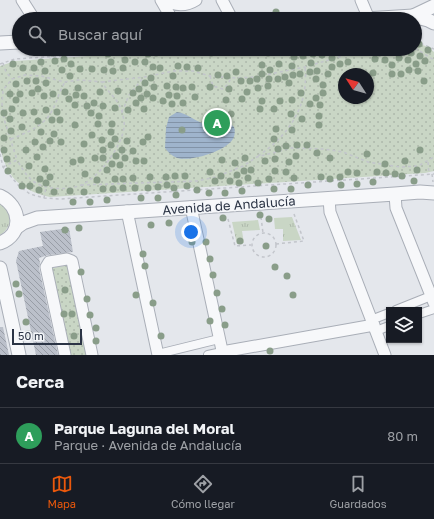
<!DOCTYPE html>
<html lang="es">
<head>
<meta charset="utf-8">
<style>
	:root { --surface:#171b24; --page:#242831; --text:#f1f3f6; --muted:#9ea1a6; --line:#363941; --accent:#ea580c }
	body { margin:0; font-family:"Golos Text",sans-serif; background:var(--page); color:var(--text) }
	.controls { position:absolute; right:12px; bottom:12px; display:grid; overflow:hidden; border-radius:0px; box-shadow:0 1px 3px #0004 }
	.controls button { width:36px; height:36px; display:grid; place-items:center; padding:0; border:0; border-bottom:1px solid var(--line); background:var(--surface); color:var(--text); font:20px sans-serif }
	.compass { position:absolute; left:338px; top:68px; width:36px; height:36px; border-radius:50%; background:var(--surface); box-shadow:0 1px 3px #0004; rotate:306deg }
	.scale { position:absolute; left:12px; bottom:10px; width:70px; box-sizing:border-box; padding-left:4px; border:2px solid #2b3445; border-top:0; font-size:11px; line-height:14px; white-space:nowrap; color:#2b3445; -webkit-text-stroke:3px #f4f6f9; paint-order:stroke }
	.you { position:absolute; left:191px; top:232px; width:14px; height:14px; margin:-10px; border:3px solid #fff; border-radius:50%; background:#1a73e8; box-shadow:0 0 0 6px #1a73e833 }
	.badge { display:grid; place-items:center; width:26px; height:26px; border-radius:50%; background:var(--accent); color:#fff; font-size:13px; font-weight:700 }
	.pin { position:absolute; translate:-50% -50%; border:2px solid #fff; box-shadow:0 1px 4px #0006 }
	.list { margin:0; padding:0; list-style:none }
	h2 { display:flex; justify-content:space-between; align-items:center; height:52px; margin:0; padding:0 16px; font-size:17px }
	h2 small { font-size:13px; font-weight:400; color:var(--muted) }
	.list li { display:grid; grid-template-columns:26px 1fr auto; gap:12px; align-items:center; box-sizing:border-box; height:56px; padding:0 16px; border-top:1px solid var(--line) }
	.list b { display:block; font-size:15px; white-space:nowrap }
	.list p { margin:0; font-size:13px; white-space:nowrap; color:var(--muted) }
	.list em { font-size:13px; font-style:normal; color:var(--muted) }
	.icon { flex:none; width:22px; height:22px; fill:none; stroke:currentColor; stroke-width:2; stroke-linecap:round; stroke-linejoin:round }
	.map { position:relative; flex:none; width:434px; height:355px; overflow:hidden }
	.search { position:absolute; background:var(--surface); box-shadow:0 1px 3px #0004; left:12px; right:12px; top:12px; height:44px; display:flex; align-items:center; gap:10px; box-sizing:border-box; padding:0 14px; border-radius:22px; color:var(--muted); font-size:15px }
	.sheet { height:108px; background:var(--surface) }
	nav { display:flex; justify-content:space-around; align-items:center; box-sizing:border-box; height:56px; border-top:1px solid var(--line); background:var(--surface); font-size:11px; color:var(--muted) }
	nav a { display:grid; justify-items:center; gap:2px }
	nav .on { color:var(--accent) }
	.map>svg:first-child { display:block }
	.grass { fill:url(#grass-tufts) }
	.park { fill:url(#park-dots); fill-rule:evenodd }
	.water { fill:url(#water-rules) }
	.building { fill:url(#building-back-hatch) }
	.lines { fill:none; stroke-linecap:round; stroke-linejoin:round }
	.pedestrian-casing { stroke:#a9aeb7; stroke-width:10 }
	.minor-casing { stroke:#a9aeb7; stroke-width:13 }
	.tertiary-casing { stroke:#a9aeb7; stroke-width:15 }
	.path { stroke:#c2c5cb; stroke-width:1.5; stroke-dasharray:3 3; stroke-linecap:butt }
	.pedestrian { stroke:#f7f8fa; stroke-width:8 }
	.minor { stroke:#f7f8fa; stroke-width:11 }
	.tertiary { stroke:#f7f8fa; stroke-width:13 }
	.tree { fill:#899d89 }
	.labels { text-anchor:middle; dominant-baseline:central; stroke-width:3; stroke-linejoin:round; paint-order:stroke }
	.street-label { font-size:13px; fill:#2b3445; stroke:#f4f6f9 }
</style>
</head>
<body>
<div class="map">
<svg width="434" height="355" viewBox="0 0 434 355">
	<defs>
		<pattern id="grass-tufts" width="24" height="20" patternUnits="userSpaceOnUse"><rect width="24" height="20" fill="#c9d6c5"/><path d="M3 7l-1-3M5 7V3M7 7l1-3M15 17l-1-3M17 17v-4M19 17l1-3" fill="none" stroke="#adb8ab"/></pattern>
		<pattern id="park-dots" width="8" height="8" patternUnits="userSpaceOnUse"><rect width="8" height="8" fill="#c9d6c5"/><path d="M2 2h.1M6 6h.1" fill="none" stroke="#adb8ab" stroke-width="1.8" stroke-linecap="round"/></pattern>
		<pattern id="water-rules" width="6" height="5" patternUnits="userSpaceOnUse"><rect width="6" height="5" fill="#9fb4cc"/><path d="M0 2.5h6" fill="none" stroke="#8293a7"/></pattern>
		<pattern id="building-back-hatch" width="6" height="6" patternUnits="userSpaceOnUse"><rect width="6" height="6" fill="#bbc0ca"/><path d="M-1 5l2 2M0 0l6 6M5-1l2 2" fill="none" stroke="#989da6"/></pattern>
	</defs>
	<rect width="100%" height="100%" fill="#e4e7ec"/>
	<g class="grass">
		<path d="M0 203C13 211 13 227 0 235Z"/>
		<path d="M292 217 301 240 283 241V229H275L274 218Z"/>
		<path d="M258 220 260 230 242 231 244 243 237 244 232 222Z"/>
	</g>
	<g class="park">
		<path d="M415 42 428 47 434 52V171L425 173 50 197C20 190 7 178 0 147V66L15 61 190 49H415ZM344 74H368V98H344Z"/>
		<path d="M70 265 90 355H71L52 268Z"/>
	</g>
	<path class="water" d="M177 112C188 113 196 123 207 124 216 126 227 119 234 127 235 130 235 134 234 137 228 151 191 162 177 158 172 156 169 153 165 148L166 128 169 117Z"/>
	<g class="building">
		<path d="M69 228 73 252 48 255 39 258 40 263 39 268 58 355H36L16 261 19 251 43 246 40 232Z"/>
		<path d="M0 327H3L9 355H0Z"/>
	</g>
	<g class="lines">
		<g class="pedestrian-casing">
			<g id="pedestrian">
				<path d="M396 310 431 296"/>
				<path d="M419 314 434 309"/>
				<path d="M371 320 389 313"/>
				<path d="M376 331 389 326"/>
				<path d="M158 354 219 339"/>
				<path d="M208 355 222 352"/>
			</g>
		</g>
		<g class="minor-casing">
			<g id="minor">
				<path d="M22 0 34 19"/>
				<path d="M161 0 172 19"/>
				<path d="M164 0C175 6 185 7 196 0"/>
				<path d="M222 0 232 19"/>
				<path d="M361 0 369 19"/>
				<path d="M395 194 396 208 434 303"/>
				<path d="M329 198 330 212 385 355"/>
				<path d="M191 207 223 355"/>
				<path d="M127 211 158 355"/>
				<path d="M222 352 374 325"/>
				<path d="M65 355 46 267 49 262 67 259 72 261 92 355"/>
			</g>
		</g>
		<g class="tertiary-casing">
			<g id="tertiary">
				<path d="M413 16 434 6"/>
				<path d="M365 19 413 16 428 20 434 23"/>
				<path d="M0 43 19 42"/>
				<path d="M0 196C21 206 24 234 0 243"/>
				<path d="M16 228 23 223 37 218 395 194 420 192 434 193"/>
				<path d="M0 268 19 355"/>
			</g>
		</g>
		<g class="path">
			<path d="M415 41 434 49"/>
			<path d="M415 48 434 60"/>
			<path d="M3 63 6 72 12 79"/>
			<path d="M0 64 15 59 166 49"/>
			<path d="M210 76 213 86 223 89 228 84 231 78"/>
			<path d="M102 82 144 77 174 71H193L210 76 236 78 255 77 305 67 366 49"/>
			<path d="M122 112 129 95 144 77"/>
			<path d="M11 139C24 134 39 128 48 117 56 107 58 93 65 82"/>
			<path d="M0 154 3 167 18 185 30 194 44 198 60 199 434 174"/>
			<path d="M258 156C289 135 309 106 305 67"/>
			<path d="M428 162 429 174"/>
			<path d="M3 167 17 160 4 119 2 104 3 90 12 79 25 75 41 76 65 82 78 80 102 82C108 93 118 98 122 112 123 116 125 123 124 127 122 146 99 178 81 185 69 190 48 190 36 183 27 178 22 168 17 160"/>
			<path d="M432 174 433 182"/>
			<path d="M81 185 197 181 216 177 243 166 257 157 291 148 324 149 343 152 368 162 400 167 418 166 434 157"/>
			<path d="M44 198 46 187"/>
			<path d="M261 217 263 233"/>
			<path d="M228 219 235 246 251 245"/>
			<circle cx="264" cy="245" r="12"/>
			<path d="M276 244 304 241 294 214"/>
		</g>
		<use href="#pedestrian" class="pedestrian"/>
		<use href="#minor" class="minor"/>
		<use href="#tertiary" class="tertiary"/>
	</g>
	<g class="tree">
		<circle cx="276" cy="12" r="3.5"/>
		<circle cx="419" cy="44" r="3.5"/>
		<circle cx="428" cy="50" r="3.5"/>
		<circle cx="52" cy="53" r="3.5"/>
		<circle cx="156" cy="53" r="3.5"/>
		<circle cx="211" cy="53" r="3.5"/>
		<circle cx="268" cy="53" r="3.5"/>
		<circle cx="379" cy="53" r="3.5"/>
		<circle cx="411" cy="53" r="3.5"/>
		<circle cx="108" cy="54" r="3.5"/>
		<circle cx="148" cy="54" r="3.5"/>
		<circle cx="313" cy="54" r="3.5"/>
		<circle cx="322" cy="55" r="3.5"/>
		<circle cx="303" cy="56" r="3.5"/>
		<circle cx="420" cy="56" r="3.5"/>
		<circle cx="294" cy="57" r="3.5"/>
		<circle cx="332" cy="58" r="3.5"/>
		<circle cx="399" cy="58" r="3.5"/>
		<circle cx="64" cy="59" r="3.5"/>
		<circle cx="375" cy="59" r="3.5"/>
		<circle cx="125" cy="60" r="3.5"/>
		<circle cx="385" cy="60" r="3.5"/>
		<circle cx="408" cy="60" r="3.5"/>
		<circle cx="55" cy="61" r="3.5"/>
		<circle cx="425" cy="61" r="3.5"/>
		<circle cx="41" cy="62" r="3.5"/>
		<circle cx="111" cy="62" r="3.5"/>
		<circle cx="135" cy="62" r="3.5"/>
		<circle cx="145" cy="62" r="3.5"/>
		<circle cx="348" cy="62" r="3.5"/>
		<circle cx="311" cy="63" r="3.5"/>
		<circle cx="13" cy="64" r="3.5"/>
		<circle cx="71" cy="64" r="3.5"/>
		<circle cx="279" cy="64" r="3.5"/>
		<circle cx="340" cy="64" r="3.5"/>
		<circle cx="416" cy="64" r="3.5"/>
		<circle cx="262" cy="65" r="3.5"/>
		<circle cx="392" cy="65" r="3.5"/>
		<circle cx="178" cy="66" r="3.5"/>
		<circle cx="292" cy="66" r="3.5"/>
		<circle cx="153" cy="67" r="3.5"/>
		<circle cx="187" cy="67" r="3.5"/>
		<circle cx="332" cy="67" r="3.5"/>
		<circle cx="23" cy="68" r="3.5"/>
		<circle cx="34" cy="68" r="3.5"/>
		<circle cx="123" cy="68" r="3.5"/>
		<circle cx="160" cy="68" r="3.5"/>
		<circle cx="198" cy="68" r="3.5"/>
		<circle cx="80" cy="69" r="3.5"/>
		<circle cx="92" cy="69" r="3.5"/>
		<circle cx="62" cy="70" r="3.5"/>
		<circle cx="104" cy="70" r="3.5"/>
		<circle cx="270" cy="70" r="3.5"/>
		<circle cx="409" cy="70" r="3.5"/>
		<circle cx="45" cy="71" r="3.5"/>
		<circle cx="113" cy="71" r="3.5"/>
		<circle cx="317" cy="71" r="3.5"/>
		<circle cx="418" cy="71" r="3.5"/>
		<circle cx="236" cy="72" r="3.5"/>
		<circle cx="310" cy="72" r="3.5"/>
		<circle cx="373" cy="73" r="3.5"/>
		<circle cx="262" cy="74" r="3.5"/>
		<circle cx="300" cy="74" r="3.5"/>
		<circle cx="328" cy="74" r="3.5"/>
		<circle cx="392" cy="74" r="3.5"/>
		<circle cx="401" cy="74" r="3.5"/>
		<circle cx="218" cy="75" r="3.5"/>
		<circle cx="293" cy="75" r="3.5"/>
		<circle cx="70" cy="76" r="3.5"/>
		<circle cx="173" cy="76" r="3.5"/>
		<circle cx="227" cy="76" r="3.5"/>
		<circle cx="285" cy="77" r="3.5"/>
		<circle cx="151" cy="78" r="3.5"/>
		<circle cx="257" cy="79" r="3.5"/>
		<circle cx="269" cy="79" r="3.5"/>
		<circle cx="278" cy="79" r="3.5"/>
		<circle cx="316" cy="79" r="3.5"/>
		<circle cx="27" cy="81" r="3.5"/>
		<circle cx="36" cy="81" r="3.5"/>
		<circle cx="241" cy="81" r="3.5"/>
		<circle cx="250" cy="81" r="3.5"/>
		<circle cx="424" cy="81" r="3.5"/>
		<circle cx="46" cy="83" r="3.5"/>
		<circle cx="145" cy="83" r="3.5"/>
		<circle cx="289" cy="83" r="3.5"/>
		<circle cx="16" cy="84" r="3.5"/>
		<circle cx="323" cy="85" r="3.5"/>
		<circle cx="167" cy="86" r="3.5"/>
		<circle cx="268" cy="86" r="3.5"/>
		<circle cx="154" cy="87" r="3.5"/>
		<circle cx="176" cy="87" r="3.5"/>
		<circle cx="192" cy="87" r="3.5"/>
		<circle cx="210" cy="87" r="3.5"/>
		<circle cx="78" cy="88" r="3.5"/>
		<circle cx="183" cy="88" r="3.5"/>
		<circle cx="258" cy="88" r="3.5"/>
		<circle cx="38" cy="89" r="3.5"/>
		<circle cx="139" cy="89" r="3.5"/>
		<circle cx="229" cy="89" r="3.5"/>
		<circle cx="118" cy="91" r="3.5"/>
		<circle cx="65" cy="92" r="3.5"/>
		<circle cx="100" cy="92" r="3.5"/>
		<circle cx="247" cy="92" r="3.5"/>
		<circle cx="32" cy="93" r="3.5"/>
		<circle cx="133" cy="93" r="3.5"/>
		<circle cx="301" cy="93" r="3.5"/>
		<circle cx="323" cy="93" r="3.5"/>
		<circle cx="10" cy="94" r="3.5"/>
		<circle cx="20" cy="94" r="3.5"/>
		<circle cx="53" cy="94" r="3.5"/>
		<circle cx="147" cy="94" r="3.5"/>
		<circle cx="76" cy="95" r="3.5"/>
		<circle cx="169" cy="95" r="3.5"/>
		<circle cx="44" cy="96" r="3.5"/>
		<circle cx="84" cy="96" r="3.5"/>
		<circle cx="177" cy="96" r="3.5"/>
		<circle cx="195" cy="97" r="3.5"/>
		<circle cx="141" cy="98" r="3.5"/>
		<circle cx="153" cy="98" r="3.5"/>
		<circle cx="316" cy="98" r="3.5"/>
		<circle cx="69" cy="99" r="3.5"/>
		<circle cx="242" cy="99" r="3.5"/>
		<circle cx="16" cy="100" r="3.5"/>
		<circle cx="226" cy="100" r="3.5"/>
		<circle cx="292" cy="100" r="3.5"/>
		<circle cx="163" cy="101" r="3.5"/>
		<circle cx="262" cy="101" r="3.5"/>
		<circle cx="280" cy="101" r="3.5"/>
		<circle cx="94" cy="103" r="3.5"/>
		<circle cx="136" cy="103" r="3.5"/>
		<circle cx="183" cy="103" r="3.5"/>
		<circle cx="172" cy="104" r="3.5"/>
		<circle cx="310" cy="104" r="3.5"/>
		<circle cx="75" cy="105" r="3.5"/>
		<circle cx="320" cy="105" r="3.5"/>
		<circle cx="87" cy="106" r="3.5"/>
		<circle cx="103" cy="106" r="3.5"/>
		<circle cx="115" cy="108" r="3.5"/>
		<circle cx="12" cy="109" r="3.5"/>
		<circle cx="144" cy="109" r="3.5"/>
		<circle cx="260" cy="109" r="3.5"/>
		<circle cx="274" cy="109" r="3.5"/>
		<circle cx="46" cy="110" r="3.5"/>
		<circle cx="128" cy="110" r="3.5"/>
		<circle cx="34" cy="112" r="3.5"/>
		<circle cx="57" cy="112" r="3.5"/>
		<circle cx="4" cy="113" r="3.5"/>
		<circle cx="23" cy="113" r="3.5"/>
		<circle cx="91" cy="113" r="3.5"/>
		<circle cx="231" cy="114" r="3.5"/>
		<circle cx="291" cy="114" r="3.5"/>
		<circle cx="99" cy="116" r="3.5"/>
		<circle cx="319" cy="116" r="3.5"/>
		<circle cx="223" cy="117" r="3.5"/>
		<circle cx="10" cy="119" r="3.5"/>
		<circle cx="302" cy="119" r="3.5"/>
		<circle cx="52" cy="120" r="3.5"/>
		<circle cx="60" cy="120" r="3.5"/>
		<circle cx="38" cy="121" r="3.5"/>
		<circle cx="98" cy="124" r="3.5"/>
		<circle cx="112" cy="124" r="3.5"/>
		<circle cx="75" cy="125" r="3.5"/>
		<circle cx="319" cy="125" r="3.5"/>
		<circle cx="22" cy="127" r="3.5"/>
		<circle cx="276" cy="129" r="3.5"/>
		<circle cx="182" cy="130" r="3.5"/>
		<circle cx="292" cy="130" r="3.5"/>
		<circle cx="11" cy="131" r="3.5"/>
		<circle cx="41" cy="132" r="3.5"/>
		<circle cx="111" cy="132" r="3.5"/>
		<circle cx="54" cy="134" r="3.5"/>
		<circle cx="92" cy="135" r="3.5"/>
		<circle cx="148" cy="137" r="3.5"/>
		<circle cx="4" cy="138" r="3.5"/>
		<circle cx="115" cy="139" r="3.5"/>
		<circle cx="274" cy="139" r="3.5"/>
		<circle cx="102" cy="140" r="3.5"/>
		<circle cx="50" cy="141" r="3.5"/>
		<circle cx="127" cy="141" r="3.5"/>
		<circle cx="35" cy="142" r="3.5"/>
		<circle cx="61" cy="142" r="3.5"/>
		<circle cx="143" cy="142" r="3.5"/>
		<circle cx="84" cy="144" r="3.5"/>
		<circle cx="111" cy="145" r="3.5"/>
		<circle cx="297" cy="145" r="3.5"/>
		<circle cx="307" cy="145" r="3.5"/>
		<circle cx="286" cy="146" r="3.5"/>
		<circle cx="43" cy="147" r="3.5"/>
		<circle cx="278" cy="149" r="3.5"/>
		<circle cx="4" cy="150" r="3.5"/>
		<circle cx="26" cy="150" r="3.5"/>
		<circle cx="103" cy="150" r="3.5"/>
		<circle cx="122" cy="150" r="3.5"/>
		<circle cx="420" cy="150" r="3.5"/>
		<circle cx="133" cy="151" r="3.5"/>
		<circle cx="317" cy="153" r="3.5"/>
		<circle cx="367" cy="154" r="3.5"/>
		<circle cx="116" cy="156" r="3.5"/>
		<circle cx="296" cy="156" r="3.5"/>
		<circle cx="37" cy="157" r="3.5"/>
		<circle cx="95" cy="158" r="3.5"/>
		<circle cx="103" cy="158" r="3.5"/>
		<circle cx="125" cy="158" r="3.5"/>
		<circle cx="245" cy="158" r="3.5"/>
		<circle cx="330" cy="158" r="3.5"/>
		<circle cx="7" cy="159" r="3.5"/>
		<circle cx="275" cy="159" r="3.5"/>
		<circle cx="81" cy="160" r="3.5"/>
		<circle cx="222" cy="160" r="3.5"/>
		<circle cx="136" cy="161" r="3.5"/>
		<circle cx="144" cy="161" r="3.5"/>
		<circle cx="265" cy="161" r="3.5"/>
		<circle cx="405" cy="161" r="3.5"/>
		<circle cx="73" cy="162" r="3.5"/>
		<circle cx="289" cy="162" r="3.5"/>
		<circle cx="235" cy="163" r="3.5"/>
		<circle cx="112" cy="164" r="3.5"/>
		<circle cx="385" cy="164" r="3.5"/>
		<circle cx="120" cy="165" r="3.5"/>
		<circle cx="29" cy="166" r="3.5"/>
		<circle cx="45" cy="169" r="3.5"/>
		<circle cx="107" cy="170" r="3.5"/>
		<circle cx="251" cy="170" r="3.5"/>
		<circle cx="417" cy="170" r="3.5"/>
		<circle cx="8" cy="171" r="3.5"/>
		<circle cx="244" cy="171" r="3.5"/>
		<circle cx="275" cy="171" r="3.5"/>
		<circle cx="210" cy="172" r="3.5"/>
		<circle cx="286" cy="172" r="3.5"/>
		<circle cx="348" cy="172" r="3.5"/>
		<circle cx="377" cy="172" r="3.5"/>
		<circle cx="357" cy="173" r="3.5"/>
		<circle cx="386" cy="173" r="3.5"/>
		<circle cx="85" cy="174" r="3.5"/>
		<circle cx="395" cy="174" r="3.5"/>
		<circle cx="237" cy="175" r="3.5"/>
		<circle cx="175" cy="176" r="3.5"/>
		<circle cx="185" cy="176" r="3.5"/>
		<circle cx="221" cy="176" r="3.5"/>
		<circle cx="402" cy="176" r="3.5"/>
		<circle cx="50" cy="177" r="3.5"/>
		<circle cx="150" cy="177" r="3.5"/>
		<circle cx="166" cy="177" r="3.5"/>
		<circle cx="321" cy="177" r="3.5"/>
		<circle cx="340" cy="177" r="3.5"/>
		<circle cx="133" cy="178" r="3.5"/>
		<circle cx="248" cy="178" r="3.5"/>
		<circle cx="294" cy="178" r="3.5"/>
		<circle cx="40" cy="179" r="3.5"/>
		<circle cx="115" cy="179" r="3.5"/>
		<circle cx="123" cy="179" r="3.5"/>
		<circle cx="269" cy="179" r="3.5"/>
		<circle cx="330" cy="179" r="3.5"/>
		<circle cx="97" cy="180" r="3.5"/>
		<circle cx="215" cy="181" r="3.5"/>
		<circle cx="230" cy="181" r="3.5"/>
		<circle cx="414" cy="181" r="3.5"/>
		<circle cx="373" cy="182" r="3.5"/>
		<circle cx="46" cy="183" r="3.5"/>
		<circle cx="239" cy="183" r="3.5"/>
		<circle cx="258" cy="183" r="3.5"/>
		<circle cx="357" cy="184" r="3.5"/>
		<circle cx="167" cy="185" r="3.5"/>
		<circle cx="308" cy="185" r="3.5"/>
		<circle cx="341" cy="185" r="3.5"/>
		<circle cx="22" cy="186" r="3.5"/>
		<circle cx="30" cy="186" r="3.5"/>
		<circle cx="187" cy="186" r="3.5"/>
		<circle cx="158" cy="187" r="3.5"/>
		<circle cx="123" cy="188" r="3.5"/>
		<circle cx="135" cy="188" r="3.5"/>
		<circle cx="148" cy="188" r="3.5"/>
		<circle cx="174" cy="188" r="3.5"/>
		<circle cx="103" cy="189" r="3.5"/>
		<circle cx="113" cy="189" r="3.5"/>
		<circle cx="274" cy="189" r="3.5"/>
		<circle cx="291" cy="189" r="3.5"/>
		<circle cx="39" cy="190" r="3.5"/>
		<circle cx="197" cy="190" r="3.5"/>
		<circle cx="70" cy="191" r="3.5"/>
		<circle cx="242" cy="191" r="3.5"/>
		<circle cx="54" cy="192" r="3.5"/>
		<circle cx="84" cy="192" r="3.5"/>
		<circle cx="209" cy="193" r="3.5"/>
		<circle cx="225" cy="193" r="3.5"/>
		<circle cx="176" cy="195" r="3.5"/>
		<circle cx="141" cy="198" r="3.5"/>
		<circle cx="158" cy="198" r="3.5"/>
		<circle cx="107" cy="200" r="3.5"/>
		<circle cx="73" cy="202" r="3.5"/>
		<circle cx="90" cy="202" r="3.5"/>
		<circle cx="260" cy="215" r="3.5"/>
		<circle cx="223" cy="218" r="3.5"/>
		<circle cx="269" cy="219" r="3.5"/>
		<circle cx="169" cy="223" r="3.5"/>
		<circle cx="151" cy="225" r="3.5"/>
		<circle cx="79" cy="228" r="3.5"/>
		<circle cx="65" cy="230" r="3.5"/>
		<circle cx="240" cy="241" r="3.5"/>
		<circle cx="192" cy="242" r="3.5"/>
		<circle cx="206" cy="242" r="3.5"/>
		<circle cx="266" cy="246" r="3.5"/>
		<circle cx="143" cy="254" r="3.5"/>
		<circle cx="210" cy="259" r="3.5"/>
		<circle cx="145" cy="266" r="3.5"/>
		<circle cx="275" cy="267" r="3.5"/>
		<circle cx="81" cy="272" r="3.5"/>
		<circle cx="213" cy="275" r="3.5"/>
		<circle cx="287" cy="276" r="3.5"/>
		<circle cx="16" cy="284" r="3.5"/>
		<circle cx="65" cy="290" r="3.5"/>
		<circle cx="217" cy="293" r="3.5"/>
		<circle cx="19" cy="294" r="3.5"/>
		<circle cx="136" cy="295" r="3.5"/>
		<circle cx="293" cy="295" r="3.5"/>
		<circle cx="87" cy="299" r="3.5"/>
		<circle cx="153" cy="303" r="3.5"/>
		<circle cx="222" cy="309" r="3.5"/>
		<circle cx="64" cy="314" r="3.5"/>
		<circle cx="72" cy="314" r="3.5"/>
		<circle cx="90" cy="315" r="3.5"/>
		<circle cx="210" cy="321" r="3.5"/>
		<circle cx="26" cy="322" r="3.5"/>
		<circle cx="225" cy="325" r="3.5"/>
		<circle cx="96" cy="328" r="3.5"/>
		<circle cx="28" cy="334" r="3.5"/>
		<circle cx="74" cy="336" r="3.5"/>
		<circle cx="161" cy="336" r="3.5"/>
		<circle cx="96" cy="341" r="3.5"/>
		<circle cx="270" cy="351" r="3.5"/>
	</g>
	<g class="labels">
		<g class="street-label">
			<text transform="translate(229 205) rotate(-4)">Avenida de Andalucía</text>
		</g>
	</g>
</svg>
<div class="controls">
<button><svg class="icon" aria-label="layers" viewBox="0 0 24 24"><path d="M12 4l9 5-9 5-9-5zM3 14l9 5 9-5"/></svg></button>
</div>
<svg class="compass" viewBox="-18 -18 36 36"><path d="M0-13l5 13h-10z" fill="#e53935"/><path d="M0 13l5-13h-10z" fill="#9ea1a6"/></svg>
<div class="scale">50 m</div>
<div class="you"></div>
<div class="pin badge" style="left:217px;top:123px;background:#2e9e5b">A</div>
<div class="search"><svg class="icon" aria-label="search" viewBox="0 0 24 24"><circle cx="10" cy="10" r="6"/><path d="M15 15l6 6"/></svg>Buscar aquí</div>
</div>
<section class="sheet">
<h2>Cerca<small></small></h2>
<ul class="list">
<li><span class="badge" style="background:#2e9e5b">A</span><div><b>Parque Laguna del Moral</b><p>Parque · Avenida de Andalucía</p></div><em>80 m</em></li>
</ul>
</section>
<nav>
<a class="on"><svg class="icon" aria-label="map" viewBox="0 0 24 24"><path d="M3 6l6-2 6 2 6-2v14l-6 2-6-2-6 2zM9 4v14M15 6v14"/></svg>Mapa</a>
<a><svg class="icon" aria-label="directions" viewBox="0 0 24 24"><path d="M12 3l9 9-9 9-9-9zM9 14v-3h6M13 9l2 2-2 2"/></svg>Cómo llegar</a>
<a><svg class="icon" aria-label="saved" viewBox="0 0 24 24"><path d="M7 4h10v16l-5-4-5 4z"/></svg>Guardados</a>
</nav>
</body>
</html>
